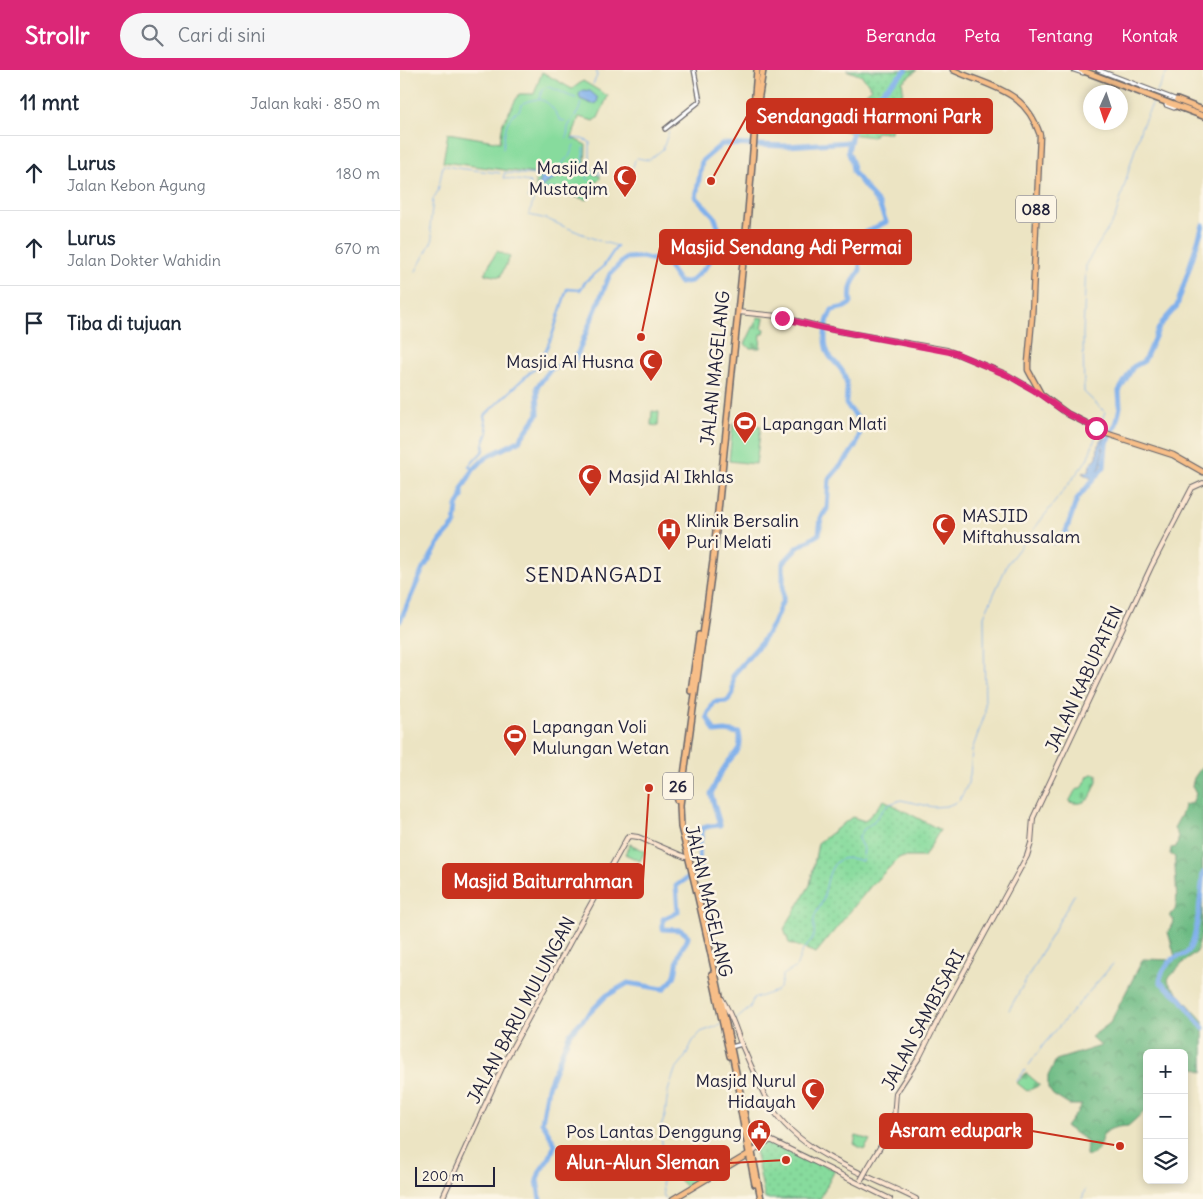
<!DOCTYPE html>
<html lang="id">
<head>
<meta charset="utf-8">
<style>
	:root { --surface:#fff; --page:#f6f6f7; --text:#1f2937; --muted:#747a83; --line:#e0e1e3; --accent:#db2777 }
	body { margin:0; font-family:Delius,sans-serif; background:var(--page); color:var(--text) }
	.controls { position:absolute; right:15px; bottom:15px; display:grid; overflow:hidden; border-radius:8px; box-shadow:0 2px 8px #0003 }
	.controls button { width:45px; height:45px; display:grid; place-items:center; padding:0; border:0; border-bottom:1px solid var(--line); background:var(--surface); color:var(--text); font:25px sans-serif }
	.compass { position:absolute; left:683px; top:15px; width:45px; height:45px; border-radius:50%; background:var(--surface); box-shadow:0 2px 8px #0003; rotate:183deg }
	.scale { position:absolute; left:15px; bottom:12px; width:80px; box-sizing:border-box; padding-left:5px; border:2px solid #22223b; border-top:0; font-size:14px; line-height:18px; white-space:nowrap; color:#22223b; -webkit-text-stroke:4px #fcf5e5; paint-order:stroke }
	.stop { position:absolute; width:15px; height:15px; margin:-11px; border:4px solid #db2777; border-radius:50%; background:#fff }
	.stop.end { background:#db2777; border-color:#fff; box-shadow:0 1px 5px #0008 }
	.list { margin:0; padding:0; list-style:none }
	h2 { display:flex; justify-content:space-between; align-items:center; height:65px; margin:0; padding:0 20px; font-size:21px }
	h2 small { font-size:16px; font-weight:400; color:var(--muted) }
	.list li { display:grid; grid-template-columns:32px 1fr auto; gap:15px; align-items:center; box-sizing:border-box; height:75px; padding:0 20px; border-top:1px solid var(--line) }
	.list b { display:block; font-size:19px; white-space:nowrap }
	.list p { margin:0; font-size:16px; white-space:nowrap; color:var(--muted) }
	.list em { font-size:16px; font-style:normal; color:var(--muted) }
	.icon { flex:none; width:28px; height:28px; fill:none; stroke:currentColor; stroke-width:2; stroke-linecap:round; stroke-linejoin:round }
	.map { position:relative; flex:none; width:803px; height:1129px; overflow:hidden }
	header { display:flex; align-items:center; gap:30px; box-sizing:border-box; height:70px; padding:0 25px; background:var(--accent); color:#fff }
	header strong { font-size:24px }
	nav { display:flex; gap:28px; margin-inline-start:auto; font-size:18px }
	.search { width:350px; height:45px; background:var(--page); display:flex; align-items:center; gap:12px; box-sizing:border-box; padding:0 18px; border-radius:28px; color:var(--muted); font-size:19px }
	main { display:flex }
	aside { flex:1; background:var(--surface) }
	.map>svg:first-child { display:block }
	.grass { fill:#87db9d; stroke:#547e6c }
	.forest { fill:url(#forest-crowns); stroke:#486e60 }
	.cemetery { fill:url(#cemetery-stones); stroke:#547e6c }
	.park { fill:url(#park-dots); stroke:#547e6c }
	.water { fill:#80b0eb; stroke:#516993 }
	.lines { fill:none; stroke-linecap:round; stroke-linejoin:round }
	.stream { stroke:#80b0eb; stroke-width:1 }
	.canal { stroke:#80b0eb; stroke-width:2.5 }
	.river { stroke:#80b0eb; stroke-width:5 }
	.tertiary-casing { stroke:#69666b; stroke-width:5.5 }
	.secondary-casing { stroke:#69666b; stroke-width:6 }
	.primary-casing { stroke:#69666b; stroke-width:7 }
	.trunk-casing { stroke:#69666b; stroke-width:8 }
	.tertiary { stroke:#fff; stroke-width:3 }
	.secondary { stroke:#fce5cf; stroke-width:4 }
	.primary { stroke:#f7be88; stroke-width:4.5 }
	.trunk { stroke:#f7be88; stroke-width:5 }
	.secondary-bridge-casing { stroke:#69666b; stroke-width:6; stroke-linecap:butt }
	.secondary-bridge { stroke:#fce5cf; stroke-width:4 }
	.route { stroke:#db2777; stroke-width:6 }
	.labels { text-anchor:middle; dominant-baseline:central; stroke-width:5; stroke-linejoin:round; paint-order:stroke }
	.shield { fill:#fcf5e5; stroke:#63616e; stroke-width:1 }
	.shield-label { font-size:16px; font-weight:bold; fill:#22223b }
	.poi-label { font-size:18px; fill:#22223b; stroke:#fcf5e5; text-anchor:start }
	.street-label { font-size:18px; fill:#22223b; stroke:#fcf5e5 }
	.quarter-label { font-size:20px; letter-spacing:1px; fill:#22223b; stroke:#fcf5e5 }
	.leader { fill:none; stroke:#c8321e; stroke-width:2 }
	.callout-dot { fill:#c8321e; stroke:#fcf5e5; stroke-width:2 }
	.callout { fill:#c8321e; stroke:#c8321e; stroke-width:2 }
	.callout-label { font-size:19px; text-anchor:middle; font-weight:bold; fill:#fff }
</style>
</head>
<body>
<header>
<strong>Strollr</strong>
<div class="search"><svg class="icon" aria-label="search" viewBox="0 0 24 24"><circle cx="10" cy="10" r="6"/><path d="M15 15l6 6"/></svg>Cari di sini</div>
<nav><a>Beranda</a><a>Peta</a><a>Tentang</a><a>Kontak</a></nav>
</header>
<main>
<aside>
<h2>11 mnt<small>Jalan kaki · 850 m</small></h2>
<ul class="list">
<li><svg class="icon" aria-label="ahead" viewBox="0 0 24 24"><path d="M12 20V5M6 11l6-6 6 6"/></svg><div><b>Lurus</b><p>Jalan Kebon Agung</p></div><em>180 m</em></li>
<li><svg class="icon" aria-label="ahead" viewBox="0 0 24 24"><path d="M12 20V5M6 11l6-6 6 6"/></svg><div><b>Lurus</b><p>Jalan Dokter Wahidin</p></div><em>670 m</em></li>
<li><svg class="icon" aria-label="arrive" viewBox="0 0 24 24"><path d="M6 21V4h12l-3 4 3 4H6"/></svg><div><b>Tiba di tujuan</b></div></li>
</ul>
</aside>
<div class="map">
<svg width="803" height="1129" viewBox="0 0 803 1129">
	<defs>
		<pattern id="forest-crowns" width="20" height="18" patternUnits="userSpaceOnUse" patternTransform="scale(1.25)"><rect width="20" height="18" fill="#6dbb84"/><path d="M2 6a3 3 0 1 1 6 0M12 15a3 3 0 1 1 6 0" fill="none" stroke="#59986d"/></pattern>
		<pattern id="cemetery-stones" width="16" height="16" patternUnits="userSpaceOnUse" patternTransform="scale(1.25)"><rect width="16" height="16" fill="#87db9d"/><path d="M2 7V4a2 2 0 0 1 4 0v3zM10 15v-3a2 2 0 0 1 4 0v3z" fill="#74bc88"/></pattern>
		<pattern id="park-dots" width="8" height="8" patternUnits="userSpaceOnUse" patternTransform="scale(1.25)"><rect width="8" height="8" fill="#87db9d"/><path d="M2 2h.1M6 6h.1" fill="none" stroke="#74bc88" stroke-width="1.8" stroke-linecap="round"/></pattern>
	</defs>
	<rect width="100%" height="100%" fill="#fcf5e5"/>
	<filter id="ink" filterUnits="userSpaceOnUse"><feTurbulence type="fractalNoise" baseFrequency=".02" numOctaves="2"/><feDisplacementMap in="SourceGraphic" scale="10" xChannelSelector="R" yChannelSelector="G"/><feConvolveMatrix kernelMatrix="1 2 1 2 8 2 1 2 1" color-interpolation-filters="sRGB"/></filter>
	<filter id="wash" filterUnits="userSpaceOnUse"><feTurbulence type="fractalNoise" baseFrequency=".0096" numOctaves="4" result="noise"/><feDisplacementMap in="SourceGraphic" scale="20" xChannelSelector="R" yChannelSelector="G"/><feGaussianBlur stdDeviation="1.12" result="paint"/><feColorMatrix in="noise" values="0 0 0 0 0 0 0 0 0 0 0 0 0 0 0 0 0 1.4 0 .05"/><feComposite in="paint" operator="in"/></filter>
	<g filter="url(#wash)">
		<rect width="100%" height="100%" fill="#ece4c3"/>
		<g class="grass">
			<path d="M142 2 172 19 183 11 208 26 198 48 194 51 179 47 172 68 186 75 185 102 200 106V109L190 116 188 130 142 119 139 123 136 121V104L43 92 48 63 100 72 103 53 119 24H134Z"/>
			<path d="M97 181 110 187 100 207 84 204Z"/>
			<path d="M252 341 259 342 258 356 251 355Z"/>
			<path d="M333 353 361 356 356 394 329 391Z"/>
		</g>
		<path class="forest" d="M803 695 802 862 797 882 783 893 768 909 769 913 803 951V1002L791 996 784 999V983H747V1039L728 1056C690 1057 709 1079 689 1086L686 1085 687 1071 666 1057 682 1035H669L653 1025 648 1018V1006L656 990 701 976 691 967 710 953 743 889 776 890 768 862 774 850 769 846C771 844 773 842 775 840 779 830 774 800 775 787L770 784 771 778 776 777C779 770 779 765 774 759 777 750 783 745 784 735L792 733 796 724 792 716 794 708Z"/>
		<g class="cemetery">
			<path d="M358 247 364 248 362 258 365 259 364 264H361L360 278H350L345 274Z"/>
			<path d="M692 704H697V712L690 728C683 734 678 734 669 732L675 721 683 717 688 706Z"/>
			<path d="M230 774 245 781 240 791 225 784Z"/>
			<path d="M626 1003 640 1015 627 1021 617 1013Z"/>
			<path d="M456 1066 470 1070 464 1080 454 1074Z"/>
			<path d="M275 1098 293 1103 294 1112 286 1117 274 1104Z"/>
		</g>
		<g class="park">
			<path d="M446 0H517L502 12C504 21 503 25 496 32L502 35 499 45 493 44 491 63 476 62 473 67 457 65 442 60 447 40 472 18 462 6Z"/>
			<path d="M484 730 540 760 524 787H500L470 817 416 883 389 873 384 859 410 815 418 773 452 747 465 751Z"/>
			<path d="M368 1071 435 1100 420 1129H365L355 1080Z"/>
		</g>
		<g class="water">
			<path d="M183 20 190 21 198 28 197 33 192 34 180 29 179 24Z"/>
			<path d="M149 104H156V108L138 119 142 105Z"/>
			<path d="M703 366 705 367C699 384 707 393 692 409L682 403 689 401 690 395 697 387 698 376Z"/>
		</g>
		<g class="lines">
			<g class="stream">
				<path d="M193 14 197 6V0"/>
				<path d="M755 26 766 4 771 0"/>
				<path d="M139 29 142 20 146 17C158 18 165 26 176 28"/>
				<path d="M118 42 123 33C144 24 150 33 160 50L165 51"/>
				<path d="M173 49 179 40 181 32"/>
				<path d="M167 68 168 57 172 50"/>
				<path d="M172 70 173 68 182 69 190 72V99L203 102"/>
				<path d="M103 79C105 65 104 50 116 42"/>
				<path d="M169 87 174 75"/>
				<path d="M237 88 248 90"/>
				<path d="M249 90 263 79 269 61"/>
				<path d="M233 97 235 90"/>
				<path d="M183 99 184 78"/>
				<path d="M105 102 103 108 130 112 128 129 132 131"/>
				<path d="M106 103 136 105 142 109"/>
				<path d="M154 104 167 88"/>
				<path d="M187 106 189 103 201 104 202 103"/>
				<path d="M187 107 189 110"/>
				<path d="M130 143 135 123 138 119C153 117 168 122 182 126"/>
				<path d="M129 145 147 149 165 157"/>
				<path d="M168 158 185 165"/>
				<path d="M187 166 200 171"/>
				<path d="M203 172 217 176"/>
				<path d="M16 201 33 169 30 157 33 129 38 121 43 95 56 98 100 103"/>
				<path d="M609 940 674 825"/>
				<path d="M334 951 350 938 353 929 376 921 380 917 383 905 395 898C398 894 399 889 401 884 404 877 412 873 414 865 415 860 413 854 414 849 415 842 420 838 422 832 430 808 427 779 462 791L464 780 458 769 463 760 473 752 487 735 501 730 533 737 547 736 559 731 567 716 570 706 572 680 585 644 584 546 608 493 687 390 705 342 684 322 683 265 686 194 715 148 741 58 754 30"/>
				<path d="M629 995 644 974 713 894"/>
				<path d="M617 1011 625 1000"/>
				<path d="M266 1129 263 1124 262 1111 264 1086 260 1059 265 1046 268 1021 275 1000 284 989 293 971 301 962 320 955"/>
				<path d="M682 1129 685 1120"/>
			</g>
			<path class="canal" d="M73 400 69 396 84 380 83 375 88 362 84 346 140 293 152 266 167 219 180 220 186 211 203 197 217 176"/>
			<g class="river">
				<path d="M450 72 448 81 452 92 453 102 470 123"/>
				<path d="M761 254 777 236 803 155"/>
				<path d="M654 472 665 464 677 429 704 397 706 373 716 354 720 337 719 321 733 297 744 291 759 258"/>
				<path d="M0 551 23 499 41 470 55 454 57 436 62 427V419L73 400 86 387 119 371 138 344 137 317 151 299 175 290 210 204 226 188 242 187 266 193 280 213 291 211 307 196 322 167 314 146 296 127 302 91 322 74 386 76 450 72 457 47 467 35 506 0"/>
				<path d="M803 803C801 819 798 872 787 882 784 886 777 886 773 889 767 894 760 903 760 912L780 928 803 958"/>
				<path d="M140 1129 137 1110 140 1101 150 1087 155 1074 142 1052 148 1017 170 963 206 926 228 913 263 919C283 903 272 899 281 880 283 874 288 873 288 866L281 860 263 859V849L278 842 276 816 300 799 299 777 303 758 310 756 320 755 311 724C315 714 320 703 326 695 335 682 343 681 339 663L325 661 315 662 307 647 314 632 328 631 333 623V605L361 573 373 554 383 530V493L397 478 419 464 421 448 427 439 429 409 448 387 457 373 460 362 459 350 446 334C447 325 448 315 445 307 443 299 436 294 431 288 421 275 425 253 432 240L445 237 451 233C449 218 452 212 460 200L459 191 460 165 486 152 479 134 472 126"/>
			</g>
		</g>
	</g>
	<g filter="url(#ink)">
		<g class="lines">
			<g class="tertiary-casing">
				<g id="tertiary">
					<path d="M674 0 683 3"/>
					<path d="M698 0 777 30"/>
					<path d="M766 35 774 38"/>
					<path d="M265 59 300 31 294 0"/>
					<path d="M331 977 342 974"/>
				</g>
			</g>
			<g class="secondary-casing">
				<g id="secondary">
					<path d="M338 242 377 246 438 261 547 280 606 304 641 324"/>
					<path d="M322 929C330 942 335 956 340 971 348 989 356 1008 365 1026 393 1083 463 1102 516 1129"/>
					<path d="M348 1059 490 1129"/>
					<path d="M353 1082 365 1072 371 1071"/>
					<path d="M467 1099 482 1074 493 1061 496 1023 520 986 542 942 627 786 631 773 633 748 752 495 792 418 803 413"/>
					<path d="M42 1129 106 989 227 768 231 766 238 767 285 787"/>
				</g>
			</g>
			<g class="primary-casing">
				<g id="primary">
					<path d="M553 0C592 18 625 19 640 65L632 247 628 293V300L641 324 668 344 708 364 773 385 803 402"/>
					<path d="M273 1129 352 1082"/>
				</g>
			</g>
			<g class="trunk-casing">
				<g id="trunk">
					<path d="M681 0 803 46"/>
					<path d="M777 30 803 40"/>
					<path d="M353 49 357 0"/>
					<path d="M291 621 299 565"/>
					<path d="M277 730 279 709"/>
					<path d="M312 904 330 986"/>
					<path d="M340 1036 355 1114"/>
					<path d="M361 1129C337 1004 312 880 281 757L280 735 313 491 348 142 356 44 363 0"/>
				</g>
			</g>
			<use href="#tertiary" class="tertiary"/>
			<use href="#secondary" class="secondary"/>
			<use href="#primary" class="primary"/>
			<use href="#trunk" class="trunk"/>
			<g class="secondary-bridge-casing">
				<path id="secondary-bridge" d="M461 1110 467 1099"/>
			</g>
			<use href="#secondary-bridge" class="secondary-bridge"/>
		</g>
	</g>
	<g class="lines" filter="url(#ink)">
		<path class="route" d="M382 248 423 258 555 283 609 306 635 321 668 344 696 358"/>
	</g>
	<defs>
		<g id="mosque-pin" transform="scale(1.25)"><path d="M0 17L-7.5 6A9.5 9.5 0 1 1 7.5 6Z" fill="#c8321e" stroke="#fcf5e5"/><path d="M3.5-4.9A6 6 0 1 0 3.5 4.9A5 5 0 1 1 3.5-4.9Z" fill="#fff"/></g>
		<g id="stadium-pin" transform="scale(1.25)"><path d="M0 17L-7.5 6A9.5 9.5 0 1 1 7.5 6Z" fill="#c8321e" stroke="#fcf5e5"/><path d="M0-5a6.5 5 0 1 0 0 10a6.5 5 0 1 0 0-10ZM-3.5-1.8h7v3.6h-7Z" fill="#fff"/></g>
		<g id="hospital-pin" transform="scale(1.25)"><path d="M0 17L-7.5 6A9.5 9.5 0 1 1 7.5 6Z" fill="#c8321e" stroke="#fcf5e5"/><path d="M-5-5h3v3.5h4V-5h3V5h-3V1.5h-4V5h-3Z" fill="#fff"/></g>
		<g id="civic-pin" transform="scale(1.25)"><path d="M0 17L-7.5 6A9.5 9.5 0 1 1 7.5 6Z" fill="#c8321e" stroke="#fcf5e5"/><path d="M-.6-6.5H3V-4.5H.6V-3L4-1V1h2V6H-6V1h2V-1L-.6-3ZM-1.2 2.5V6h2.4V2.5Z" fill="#fff"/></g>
	</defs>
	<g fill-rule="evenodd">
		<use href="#mosque-pin" x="225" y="107"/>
		<use href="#mosque-pin" x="251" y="291"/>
		<use href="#stadium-pin" x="345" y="353"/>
		<use href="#mosque-pin" x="190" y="406"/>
		<use href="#mosque-pin" x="544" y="455"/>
		<use href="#hospital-pin" x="269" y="460"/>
		<use href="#stadium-pin" x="115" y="666"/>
		<use href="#mosque-pin" x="413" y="1020"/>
		<use href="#civic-pin" x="359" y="1061"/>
	</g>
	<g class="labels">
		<g class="shield">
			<rect x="616" y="125.5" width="40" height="27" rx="4"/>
			<rect x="263" y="702.5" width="30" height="27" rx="4"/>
		</g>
		<g class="shield-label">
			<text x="636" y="139">088</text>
			<text x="278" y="716">26</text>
		</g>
		<g class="poi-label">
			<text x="208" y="97" text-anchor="end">Masjid Al<tspan x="208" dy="21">Mustaqim</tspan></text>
			<text x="234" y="291" text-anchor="end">Masjid Al Husna</text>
			<text x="362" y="353">Lapangan Mlati</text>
			<text x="208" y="406">Masjid Al Ikhlas</text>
			<text x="562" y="445">MASJID<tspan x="562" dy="21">Miftahussalam</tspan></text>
			<text x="286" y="450">Klinik Bersalin<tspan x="286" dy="21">Puri Melati</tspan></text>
			<text x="132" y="656">Lapangan Voli<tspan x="132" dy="21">Mulungan Wetan</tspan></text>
			<text x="396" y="1010" text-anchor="end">Masjid Nurul<tspan x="396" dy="21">Hidayah</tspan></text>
			<text x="342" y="1061" text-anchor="end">Pos Lantas Denggung</text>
		</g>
		<g class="street-label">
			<text transform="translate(315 298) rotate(-84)">JALAN MAGELANG</text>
			<text transform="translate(684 609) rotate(-65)">JALAN KABUPATEN</text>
			<text transform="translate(309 831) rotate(77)">JALAN MAGELANG</text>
			<text transform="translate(121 940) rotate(-62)">JALAN BARU MULUNGAN</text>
			<text transform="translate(523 950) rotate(-62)">JALAN SAMBISARI</text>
		</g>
		<g class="quarter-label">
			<text x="194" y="504">SENDANGADI</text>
		</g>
	</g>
	<path class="leader" d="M311 111L347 46M241 267L260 177M249 718L243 811M720 1076L632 1061M386 1090L329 1093"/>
	<g class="callout-dot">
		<circle cx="311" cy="111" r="5"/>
		<circle cx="241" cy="267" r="5"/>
		<circle cx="249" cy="718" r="5"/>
		<circle cx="720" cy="1076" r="5"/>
		<circle cx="386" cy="1090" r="5"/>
	</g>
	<g class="callout">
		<rect x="347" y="29" width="245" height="34" rx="5"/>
		<rect x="260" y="160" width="251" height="34" rx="5"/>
		<rect x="43" y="794" width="200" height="34" rx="5"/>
		<rect x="480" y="1044" width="152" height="34" rx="5"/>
		<rect x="156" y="1076" width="173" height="34" rx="5"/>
	</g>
	<g class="callout-label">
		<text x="469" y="53">Sendangadi Harmoni Park</text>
		<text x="386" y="184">Masjid Sendang Adi Permai</text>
		<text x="143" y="818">Masjid Baiturrahman</text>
		<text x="556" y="1067">Asram edupark</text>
		<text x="243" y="1099">Alun-Alun Sleman</text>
	</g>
</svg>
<div class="controls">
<button>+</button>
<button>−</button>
<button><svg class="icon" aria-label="layers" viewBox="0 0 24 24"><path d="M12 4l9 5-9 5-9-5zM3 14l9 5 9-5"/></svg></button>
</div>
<svg class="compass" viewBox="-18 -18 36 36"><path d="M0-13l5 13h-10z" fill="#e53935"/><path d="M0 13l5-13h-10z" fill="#747a83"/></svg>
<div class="scale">200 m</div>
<div class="stop" style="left:696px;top:358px"></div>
<div class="stop end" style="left:382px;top:248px"></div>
</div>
</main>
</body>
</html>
